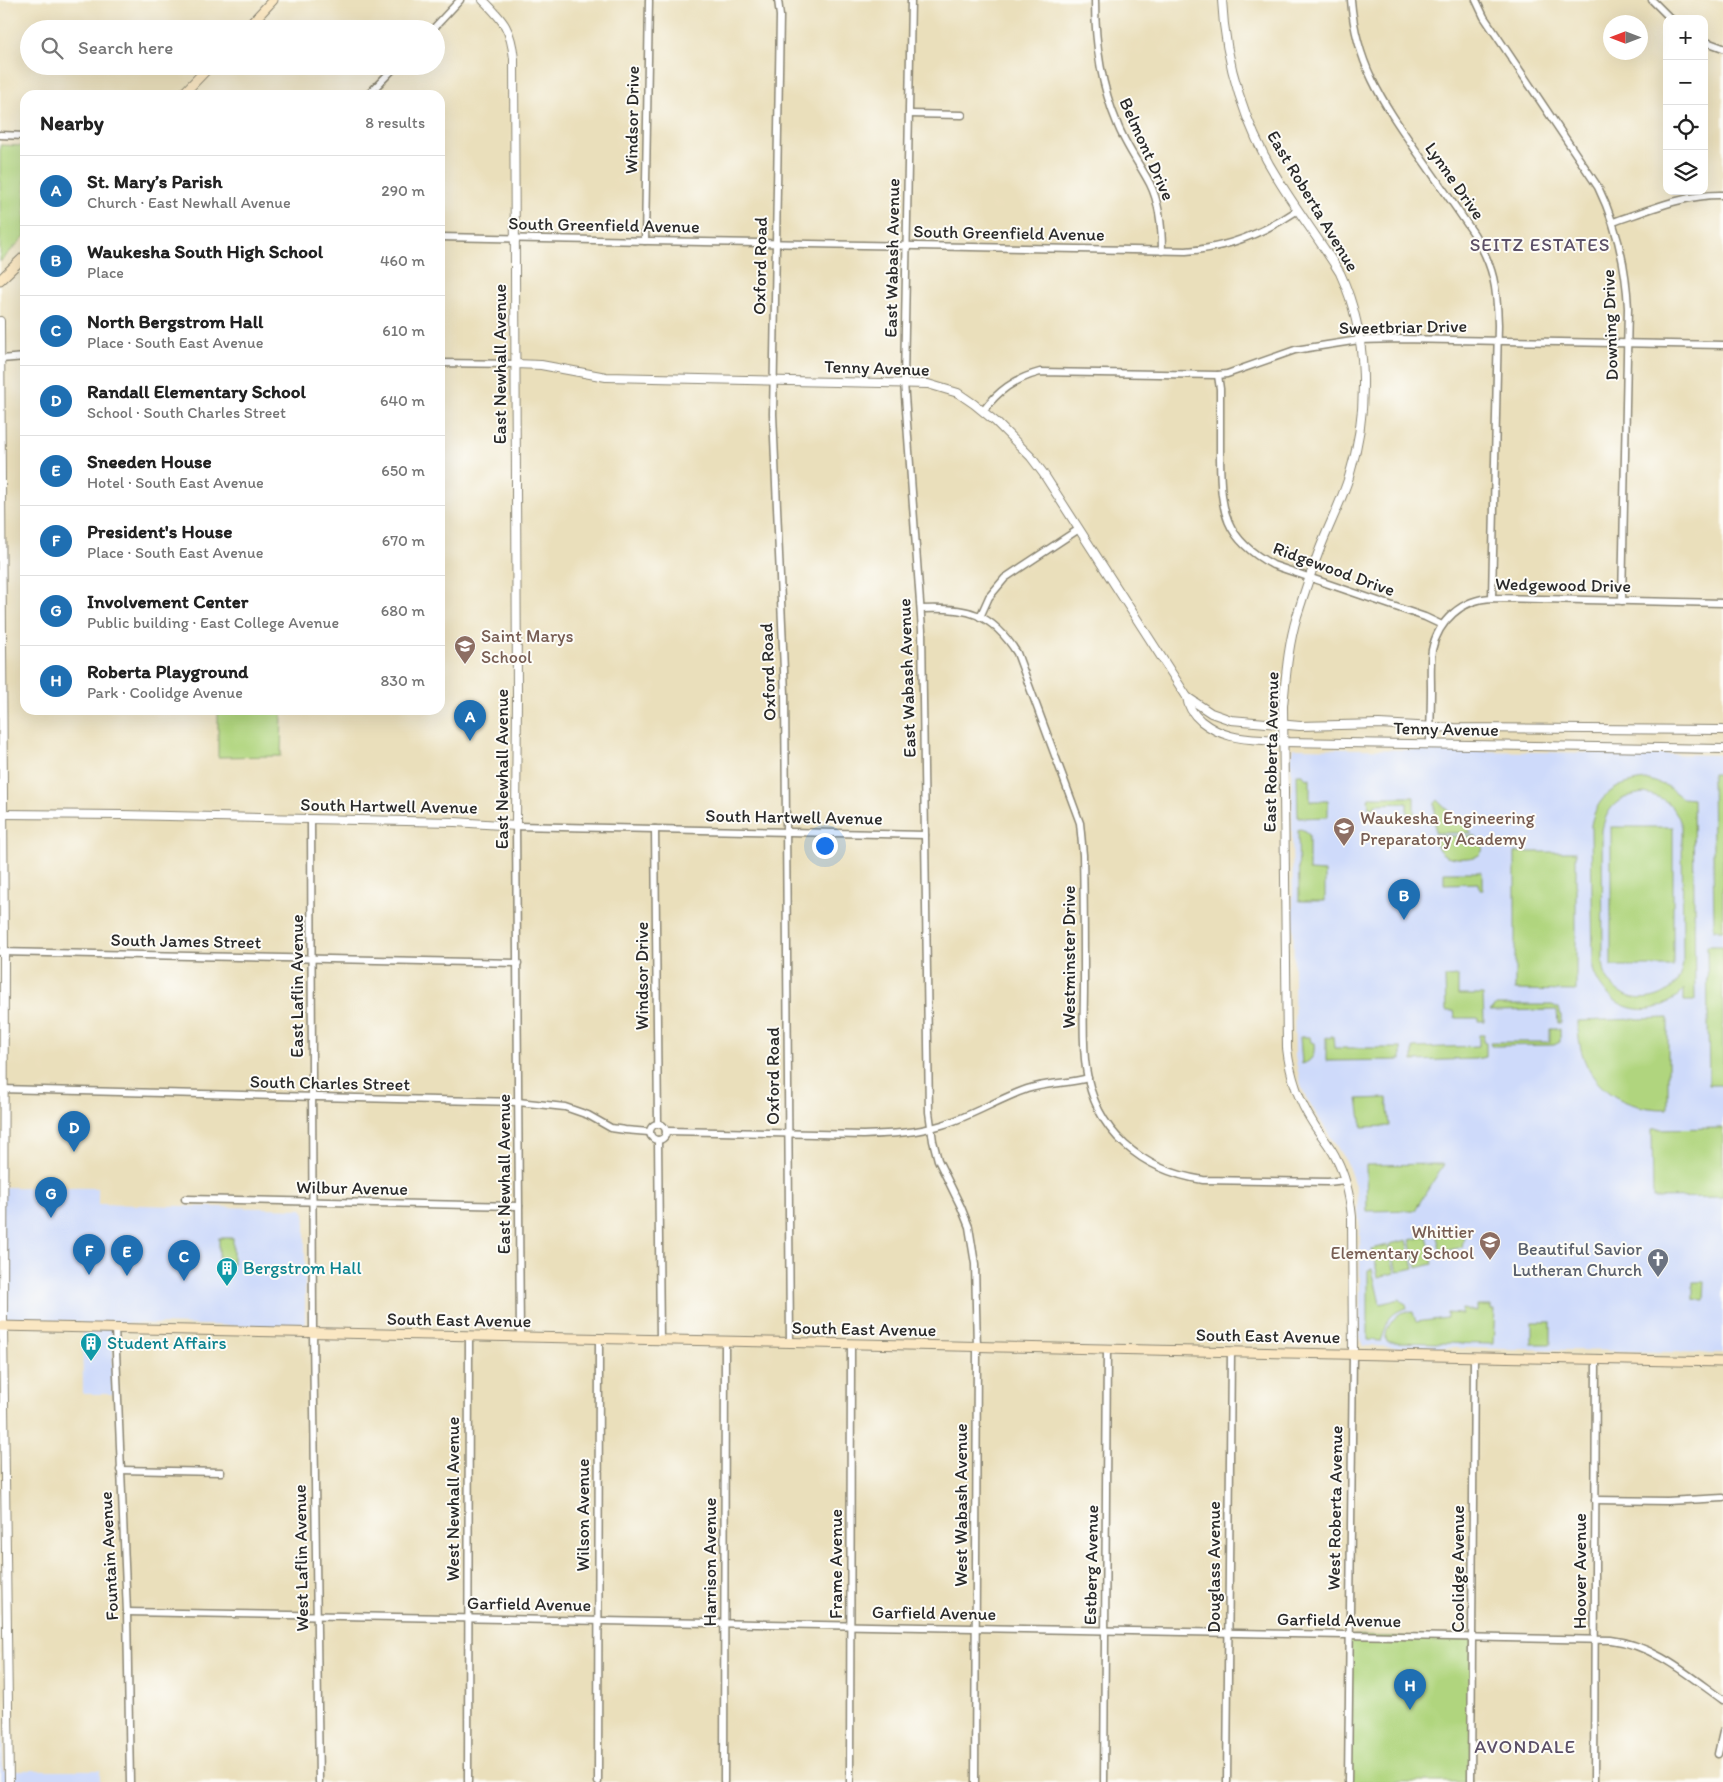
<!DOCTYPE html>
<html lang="en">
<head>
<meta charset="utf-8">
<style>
	:root { --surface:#fff; --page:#f2f2f2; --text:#222; --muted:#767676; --line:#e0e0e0; --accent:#1f6fb2 }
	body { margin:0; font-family:Itim,sans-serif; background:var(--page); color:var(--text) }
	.controls { position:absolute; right:15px; top:15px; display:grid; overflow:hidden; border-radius:10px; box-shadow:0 5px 20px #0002 }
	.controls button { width:45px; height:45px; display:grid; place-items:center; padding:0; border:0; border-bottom:1px solid var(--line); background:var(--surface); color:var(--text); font:25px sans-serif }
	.compass { position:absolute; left:1603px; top:15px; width:45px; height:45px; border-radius:50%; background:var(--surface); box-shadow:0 5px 20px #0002; rotate:270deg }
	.you { position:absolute; left:824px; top:845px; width:18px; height:18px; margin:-12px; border:4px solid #fff; border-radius:50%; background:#1a73e8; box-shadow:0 0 0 8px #1a73e833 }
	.badge { display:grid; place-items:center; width:32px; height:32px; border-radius:50%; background:var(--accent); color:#fff; font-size:16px; font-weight:700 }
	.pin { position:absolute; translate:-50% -41px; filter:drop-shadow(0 1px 2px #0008) }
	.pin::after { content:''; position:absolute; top:26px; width:18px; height:15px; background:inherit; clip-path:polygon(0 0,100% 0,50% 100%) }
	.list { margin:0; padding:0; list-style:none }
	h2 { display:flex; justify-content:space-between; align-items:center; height:65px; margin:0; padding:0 20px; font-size:21px }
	h2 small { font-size:16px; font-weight:400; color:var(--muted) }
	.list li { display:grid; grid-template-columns:32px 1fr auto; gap:15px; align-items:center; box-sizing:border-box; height:70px; padding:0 20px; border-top:1px solid var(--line) }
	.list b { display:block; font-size:19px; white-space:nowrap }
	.list p { margin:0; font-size:16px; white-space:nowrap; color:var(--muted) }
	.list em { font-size:16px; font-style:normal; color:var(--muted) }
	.icon { flex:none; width:28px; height:28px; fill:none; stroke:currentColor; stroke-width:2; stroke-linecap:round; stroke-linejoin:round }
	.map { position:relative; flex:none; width:1723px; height:1782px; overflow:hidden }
	.search { position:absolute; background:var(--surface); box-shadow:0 5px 20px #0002; left:20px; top:20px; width:425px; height:55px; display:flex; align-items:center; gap:12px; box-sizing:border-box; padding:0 18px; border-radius:28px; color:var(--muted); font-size:19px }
	.panel { position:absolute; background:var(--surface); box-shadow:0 5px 20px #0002; left:20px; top:90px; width:425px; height:625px; border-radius:15px }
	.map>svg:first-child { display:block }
	.built { fill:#cedafa }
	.green { fill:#b0d57e; stroke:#6e8054; fill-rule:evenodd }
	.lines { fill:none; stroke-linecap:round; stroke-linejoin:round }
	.minor-casing { stroke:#8a8573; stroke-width:9 }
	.tertiary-casing { stroke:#8a8573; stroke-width:10 }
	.secondary-casing { stroke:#8a8573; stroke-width:11 }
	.minor { stroke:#fff; stroke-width:6 }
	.tertiary { stroke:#fff; stroke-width:8 }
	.secondary { stroke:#fae7c3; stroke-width:9 }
	.labels { text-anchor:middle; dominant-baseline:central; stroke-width:4; stroke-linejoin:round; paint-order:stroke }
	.street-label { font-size:18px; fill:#2b2b2b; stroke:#fdfcf7 }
	.education-label { font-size:18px; fill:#785e54; stroke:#fdfcf7; text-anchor:start }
	.worship-label { font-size:18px; fill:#5b616d; stroke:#fdfcf7; text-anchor:end }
	.culture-label { font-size:18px; fill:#0d838f; stroke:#fdfcf7; text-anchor:start }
	.neighbourhood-label { font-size:19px; letter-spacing:1px; fill:#5c5067; stroke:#fdfcf7 }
</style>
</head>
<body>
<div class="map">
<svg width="1723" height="1782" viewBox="0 0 1723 1782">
	<rect width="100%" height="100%" fill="#fdfcf7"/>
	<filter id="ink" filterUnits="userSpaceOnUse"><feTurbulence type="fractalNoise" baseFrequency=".02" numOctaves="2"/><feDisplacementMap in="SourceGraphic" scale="10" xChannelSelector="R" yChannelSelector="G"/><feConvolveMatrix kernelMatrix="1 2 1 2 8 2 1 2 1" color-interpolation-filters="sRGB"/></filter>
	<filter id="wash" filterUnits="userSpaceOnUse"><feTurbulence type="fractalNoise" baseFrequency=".0096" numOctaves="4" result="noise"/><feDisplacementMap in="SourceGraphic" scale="20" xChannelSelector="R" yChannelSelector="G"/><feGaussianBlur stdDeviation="1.12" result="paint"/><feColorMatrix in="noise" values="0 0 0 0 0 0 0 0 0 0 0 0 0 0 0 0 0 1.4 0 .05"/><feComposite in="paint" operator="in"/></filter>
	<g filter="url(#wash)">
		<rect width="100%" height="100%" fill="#eadfbb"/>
		<g class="built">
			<path d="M1294 748 1723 755V1353L1363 1346 1360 1339V1231L1356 1189 1347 1163 1306 1098 1301 1085 1295 1057 1291 758Z"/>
			<path d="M0 1187 98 1188V1204L302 1209 305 1213V1322L303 1325 298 1327 113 1323V1394H83L82 1322 0 1318Z"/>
			<path d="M0 1715H2L3 1770H100V1782H0Z"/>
		</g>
		<g class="green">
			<path d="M0 145 25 146V236L0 262Z"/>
			<path d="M218 710H282L281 756 218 757Z"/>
			<path d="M1297 774H1303L1306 779 1310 778V801H1328V817L1298 818Z"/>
			<path d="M1712 774H1723V930H1714Z"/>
			<path d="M1649 780 1667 786 1682 798 1693 799 1695 1001H1684V989C1655 1024 1606 1012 1593 969L1591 825C1597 794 1619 781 1649 780ZM1644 793C1665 797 1676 806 1682 827L1683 963C1682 970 1680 976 1677 982 1661 1004 1624 1005 1609 981 1605 976 1604 969 1603 962L1602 831C1606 807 1619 796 1644 793Z"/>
			<path d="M1370 797H1414V815L1407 814V803L1375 804V808H1369L1368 800Z"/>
			<path d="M1438 800 1440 802 1472 833H1435V803Z"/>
			<rect x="1611" y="827" width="62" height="139"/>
			<path d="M1300 829 1306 831 1309 835V871L1325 872V901H1299L1298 830Z"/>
			<path d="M1435 836H1475L1482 844C1483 848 1483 852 1479 855 1472 860 1449 859 1443 854 1437 850 1436 843 1435 836Z"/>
			<path d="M1515 852H1576V991L1515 990Z"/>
			<path d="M1444 872H1481L1483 877V890H1480L1479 883 1444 884Z"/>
			<path d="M1707 946H1723V1085H1709Z"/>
			<path d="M1458 976V995H1483L1484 1021H1478V1018H1455L1454 1011H1446L1445 977Z"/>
			<path d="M1496 1005H1552L1559 1008 1561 1016V1023H1558L1557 1010 1490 1011Z"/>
			<path d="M1668 1018V1109C1612 1110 1577 1077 1578 1021Z"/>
			<path d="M1550 1029H1560V1042L1554 1045 1491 1046 1490 1042H1550Z"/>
			<path d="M1479 1035H1484L1483 1042 1486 1043V1057L1475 1059 1413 1061V1048L1479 1046Z"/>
			<path d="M1331 1036H1333L1334 1048H1401V1060L1326 1061V1037L1330 1038Z"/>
			<path d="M1300 1037H1310L1311 1042 1314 1043C1315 1054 1313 1061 1302 1064Z"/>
			<path d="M1387 1098 1390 1126 1362 1127 1358 1099Z"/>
			<path d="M1723 1128V1197L1653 1198 1652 1129Z"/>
			<path d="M1444 1164 1415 1210 1367 1211 1366 1165Z"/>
			<path d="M1444 1231 1464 1237 1462 1247 1441 1252 1436 1233Z"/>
			<path d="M1427 1236 1433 1264 1417 1268 1410 1240Z"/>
			<rect x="219" y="1238" width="14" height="26"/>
			<path d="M1407 1240 1414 1268 1397 1272 1390 1244Z"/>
			<path d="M1388 1245 1395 1273 1378 1277 1372 1249Z"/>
			<path d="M1372 1269 1380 1304 1400 1299 1401 1301 1406 1304 1407 1308C1385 1314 1388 1325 1381 1341L1368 1340V1270Z"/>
			<path d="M1693 1282H1705L1704 1300 1693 1299Z"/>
			<path d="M1477 1306H1491V1310H1495L1493 1344 1387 1342C1383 1332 1392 1318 1401 1313 1407 1310 1407 1313 1413 1312L1416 1322 1447 1318V1313L1462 1314V1309L1477 1311Z"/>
			<rect x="1532" y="1322" width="19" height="22"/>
			<path d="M1349 1636 1472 1638 1471 1782H1349Z"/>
		</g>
	</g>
	<g filter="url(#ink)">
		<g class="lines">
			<g class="minor-casing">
				<g id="minor">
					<path d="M778 0 780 16 773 414 785 694 790 1343"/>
					<path d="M911 0 904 382 922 630 929 1112 933 1141 938 1160 961 1207 969 1227 975 1264 977 1348 975 1782"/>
					<path d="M1095 0C1095 43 1100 83 1117 123 1125 145 1139 163 1150 184 1160 204 1162 228 1162 251"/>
					<path d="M1351 0C1356 64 1382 101 1417 152 1436 179 1455 206 1474 234 1494 267 1497 287 1498 325L1492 598"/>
					<path d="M1476 0 1484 17 1598 187C1617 226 1626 265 1628 308L1622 601"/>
					<path d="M1652 0 1671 19"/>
					<path d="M433 29 460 0"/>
					<path d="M1704 41 1723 48"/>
					<path d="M368 95 396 66"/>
					<path d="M910 114 962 115"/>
					<path d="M0 135 25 136"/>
					<path d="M1613 222C1649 210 1685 194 1723 195"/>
					<path d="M440 237 1186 251C1228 248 1264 233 1298 210"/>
					<path d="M645 241 649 0"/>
					<path d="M1 359 25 357"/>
					<path d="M440 363 515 364"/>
					<path d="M1218 375 1220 389C1220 412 1220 435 1220 459 1221 511 1224 539 1273 565L1425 617 1442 625"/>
					<path d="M983 411C998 391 1014 379 1040 372L1218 375 1227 374 1295 350 1359 340 1400 339 1723 345"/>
					<path d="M921 609C967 607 991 612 1017 653L1080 823 1083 855C1084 898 1084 941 1084 985 1084 1012 1082 1041 1086 1068 1095 1132 1141 1170 1203 1180L1328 1182 1345 1180"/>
					<path d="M980 617 989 597 1005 578 1079 529"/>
					<path d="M1430 744C1430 726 1431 708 1431 689 1431 677 1430 663 1432 650 1438 621 1462 599 1492 598L1723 603"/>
					<path d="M311 819 313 1333 319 1782"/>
					<path d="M655 829 658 1123"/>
					<path d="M0 952 518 963"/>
					<path d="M0 1089 518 1102 565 1107 588 1115 611 1128 625 1130 649 1132"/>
					<circle cx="658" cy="1132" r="8"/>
					<path d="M666 1131 863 1135C890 1134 916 1133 942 1125 972 1116 998 1099 1027 1089 1047 1082 1068 1084 1088 1078"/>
					<path d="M658 1140 660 1341"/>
					<path d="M185 1199 519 1206"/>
					<path d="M115 1328 127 1612 130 1782"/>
					<path d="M520 1337 516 826 925 835"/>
					<path d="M120 1470 221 1472"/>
					<path d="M1595 1500 1667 1501 1723 1498"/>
					<path d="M127 1612 1611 1640C1654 1645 1688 1675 1723 1700"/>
					<path d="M1718 1754 1723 1732"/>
					<path d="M468 1782 469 1336"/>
					<path d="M598 1782 599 1339"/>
					<path d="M724 1782 725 1342"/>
					<path d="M850 1782 851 1345"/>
					<path d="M1104 1782 1107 1349"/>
					<path d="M1227 1782 1231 1352"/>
					<path d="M1348 1782 1353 1354"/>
					<path d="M1471 1782 1474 1357"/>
					<path d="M1594 1782 1596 1359"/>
				</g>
			</g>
			<g class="tertiary-casing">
				<g id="tertiary">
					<path d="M1222 0C1225 63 1245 127 1279 181 1298 212 1321 242 1340 273 1369 336 1369 412 1349 477 1342 499 1332 519 1323 541 1313 565 1305 591 1297 616 1288 645 1286 676 1283 706L1287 1048C1290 1075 1298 1100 1313 1123 1320 1135 1330 1145 1336 1158 1346 1177 1350 1197 1352 1217L1353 1354"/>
					<path d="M0 321 4 952 3 1327 9 1782"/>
					<path d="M515 364 541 365 606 377 928 384 958 393 974 404 996 422 1031 457 1043 473 1187 697C1188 706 1194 715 1201 721 1227 742 1252 738 1284 742L1723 749"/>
					<path d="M1187 697 1211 713 1231 720 1300 726 1379 724 1455 728 1723 730"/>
					<path d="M0 814 122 815 455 822 516 826 517 695 514 59C511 29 504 21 483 0"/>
				</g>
			</g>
			<g class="secondary-casing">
				<g id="secondary">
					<path d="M246 29 273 0"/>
					<path d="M182 95 210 66"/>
					<path d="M0 280 25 256"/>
					<path d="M0 1326 1723 1362"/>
				</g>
			</g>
			<use href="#minor" class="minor"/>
			<use href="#tertiary" class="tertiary"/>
			<use href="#secondary" class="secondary"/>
		</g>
	</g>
	<defs>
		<g id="school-pin" transform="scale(1.125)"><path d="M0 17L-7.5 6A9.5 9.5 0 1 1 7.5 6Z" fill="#8d6e63" stroke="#fdfcf7"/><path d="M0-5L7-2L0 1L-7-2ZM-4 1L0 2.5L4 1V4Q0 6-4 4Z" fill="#fff"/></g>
		<g id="church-pin" transform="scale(1.125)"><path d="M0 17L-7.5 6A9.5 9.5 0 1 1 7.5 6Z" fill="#6b7280" stroke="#fdfcf7"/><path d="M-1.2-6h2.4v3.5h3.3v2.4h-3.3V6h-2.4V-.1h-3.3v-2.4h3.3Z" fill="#fff"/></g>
		<g id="building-pin" transform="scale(1.125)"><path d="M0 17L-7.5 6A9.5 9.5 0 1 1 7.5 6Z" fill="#0f9aa8" stroke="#fdfcf7"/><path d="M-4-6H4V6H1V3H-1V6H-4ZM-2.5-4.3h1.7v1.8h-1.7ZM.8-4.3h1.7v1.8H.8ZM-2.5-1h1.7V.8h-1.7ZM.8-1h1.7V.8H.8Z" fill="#fff"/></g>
	</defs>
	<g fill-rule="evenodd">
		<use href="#school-pin" x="465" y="646"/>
		<use href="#school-pin" x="1344" y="828"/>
		<use href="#school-pin" x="1490" y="1242"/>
		<use href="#church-pin" x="1658" y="1259"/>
		<use href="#building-pin" x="227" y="1268"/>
		<use href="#building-pin" x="91" y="1343"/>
	</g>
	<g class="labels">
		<g class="street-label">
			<text transform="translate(632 120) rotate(-89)">Windsor Drive</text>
			<text transform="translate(1147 149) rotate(66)">Belmont Drive</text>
			<text transform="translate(1455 181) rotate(55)">Lynne Drive</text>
			<text transform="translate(1313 201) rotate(59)">East Roberta Avenue</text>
			<text transform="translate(604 225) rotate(1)">South Greenfield Avenue</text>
			<text transform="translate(1009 233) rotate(1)">South Greenfield Avenue</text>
			<text transform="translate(892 258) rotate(-89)">East Wabash Avenue</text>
			<text transform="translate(760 266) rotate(-89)">Oxford Road</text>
			<text transform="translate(1610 325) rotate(-92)">Downing Drive</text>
			<text transform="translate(1403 327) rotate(-1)">Sweetbriar Drive</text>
			<text transform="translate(500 364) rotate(-90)">East Newhall Avenue</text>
			<text transform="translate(877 368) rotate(2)">Tenny Avenue</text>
			<text transform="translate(1334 569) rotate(20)">Ridgewood Drive</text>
			<text transform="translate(1563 585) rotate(1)">Wedgewood Drive</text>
			<text transform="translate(768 672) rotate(-92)">Oxford Road</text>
			<text transform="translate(907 678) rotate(-92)">East Wabash Avenue</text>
			<text transform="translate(1446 729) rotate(1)">Tenny Avenue</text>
			<text transform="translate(1271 752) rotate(-89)">East Roberta Avenue</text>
			<text transform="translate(502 769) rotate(-90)">East Newhall Avenue</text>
			<text transform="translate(389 806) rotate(1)">South Hartwell Avenue</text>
			<text transform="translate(794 817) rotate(1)">South Hartwell Avenue</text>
			<text transform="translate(186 941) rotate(1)">South James Street</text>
			<text transform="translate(1069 957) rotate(-90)">Westminster Drive</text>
			<text transform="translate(642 976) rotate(-90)">Windsor Drive</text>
			<text transform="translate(297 986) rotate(-90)">East Laflin Avenue</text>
			<text transform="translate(773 1076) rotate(-90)">Oxford Road</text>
			<text transform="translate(330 1083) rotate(1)">South Charles Street</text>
			<text transform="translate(504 1174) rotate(-90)">East Newhall Avenue</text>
			<text transform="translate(352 1188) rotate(1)">Wilbur Avenue</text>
			<text transform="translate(459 1320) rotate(1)">South East Avenue</text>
			<text transform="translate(864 1329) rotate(1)">South East Avenue</text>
			<text transform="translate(1268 1336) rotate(1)">South East Avenue</text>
			<text transform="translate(453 1499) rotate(-90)">West Newhall Avenue</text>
			<text transform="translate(961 1505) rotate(-90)">West Wabash Avenue</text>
			<text transform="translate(1335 1508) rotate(-89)">West Roberta Avenue</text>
			<text transform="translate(583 1515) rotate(-90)">Wilson Avenue</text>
			<text transform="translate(109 1556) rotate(-93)">Fountain Avenue</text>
			<text transform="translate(301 1558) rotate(-91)">West Laflin Avenue</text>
			<text transform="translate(710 1562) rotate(-90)">Harrison Avenue</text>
			<text transform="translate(836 1564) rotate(-90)">Frame Avenue</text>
			<text transform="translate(1091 1565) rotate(-89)">Estberg Avenue</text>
			<text transform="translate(1214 1567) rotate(-90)">Douglass Avenue</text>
			<text transform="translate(1458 1569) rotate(-90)">Coolidge Avenue</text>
			<text transform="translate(1580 1571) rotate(-90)">Hoover Avenue</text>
			<text transform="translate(529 1604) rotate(1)">Garfield Avenue</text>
			<text transform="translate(934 1613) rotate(1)">Garfield Avenue</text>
			<text transform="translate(1339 1620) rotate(1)">Garfield Avenue</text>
		</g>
		<g class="education-label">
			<text x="481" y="636">Saint Marys<tspan x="481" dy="21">School</tspan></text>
			<text x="1360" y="818">Waukesha Engineering<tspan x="1360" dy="21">Preparatory Academy</tspan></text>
			<text x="1474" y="1232" text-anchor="end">Whittier<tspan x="1474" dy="21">Elementary School</tspan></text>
		</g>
		<g class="worship-label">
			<text x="1642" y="1249">Beautiful Savior<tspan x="1642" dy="21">Lutheran Church</tspan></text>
		</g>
		<g class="culture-label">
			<text x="243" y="1268">Bergstrom Hall</text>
			<text x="107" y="1343">Student Affairs</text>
		</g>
		<g class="neighbourhood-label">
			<text x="1540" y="244">SEITZ ESTATES</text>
			<text x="1525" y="1746">AVONDALE</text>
		</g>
	</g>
</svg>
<div class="controls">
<button>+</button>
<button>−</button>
<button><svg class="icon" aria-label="locate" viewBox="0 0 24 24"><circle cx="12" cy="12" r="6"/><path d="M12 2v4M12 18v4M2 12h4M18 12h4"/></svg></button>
<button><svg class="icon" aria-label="layers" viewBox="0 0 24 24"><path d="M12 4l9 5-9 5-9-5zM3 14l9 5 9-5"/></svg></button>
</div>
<svg class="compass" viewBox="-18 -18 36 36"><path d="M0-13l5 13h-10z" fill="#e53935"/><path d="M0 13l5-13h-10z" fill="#767676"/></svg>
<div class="you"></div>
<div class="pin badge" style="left:470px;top:741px">A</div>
<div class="pin badge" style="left:1404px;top:920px">B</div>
<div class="pin badge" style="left:184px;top:1281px">C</div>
<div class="pin badge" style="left:74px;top:1152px">D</div>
<div class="pin badge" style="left:127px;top:1276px">E</div>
<div class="pin badge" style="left:89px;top:1275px">F</div>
<div class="pin badge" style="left:51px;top:1218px">G</div>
<div class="pin badge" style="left:1410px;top:1710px">H</div>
<div class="search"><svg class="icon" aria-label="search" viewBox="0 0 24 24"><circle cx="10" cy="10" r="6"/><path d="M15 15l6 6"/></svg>Search here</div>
<section class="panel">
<h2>Nearby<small>8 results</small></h2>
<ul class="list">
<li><span class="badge">A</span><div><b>St. Mary’s Parish</b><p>Church · East Newhall Avenue</p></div><em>290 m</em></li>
<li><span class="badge">B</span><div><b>Waukesha South High School</b><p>Place</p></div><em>460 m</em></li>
<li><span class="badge">C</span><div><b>North Bergstrom Hall</b><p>Place · South East Avenue</p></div><em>610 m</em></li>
<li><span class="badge">D</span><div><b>Randall Elementary School</b><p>School · South Charles Street</p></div><em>640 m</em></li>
<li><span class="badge">E</span><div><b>Sneeden House</b><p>Hotel · South East Avenue</p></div><em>650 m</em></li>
<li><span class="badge">F</span><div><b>President's House</b><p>Place · South East Avenue</p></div><em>670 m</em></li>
<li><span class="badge">G</span><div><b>Involvement Center</b><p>Public building · East College Avenue</p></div><em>680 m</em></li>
<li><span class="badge">H</span><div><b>Roberta Playground</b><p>Park · Coolidge Avenue</p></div><em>830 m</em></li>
</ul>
</section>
</div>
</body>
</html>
